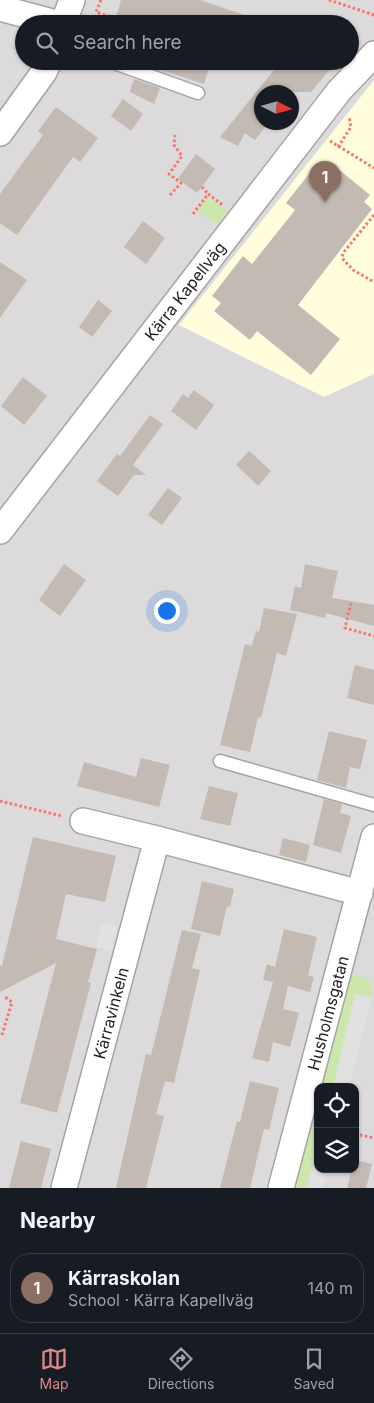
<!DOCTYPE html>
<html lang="en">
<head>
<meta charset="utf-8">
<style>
	:root { --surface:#171b24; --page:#242831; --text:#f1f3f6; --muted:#9ea1a6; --line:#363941; --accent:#df878b }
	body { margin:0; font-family:Inter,sans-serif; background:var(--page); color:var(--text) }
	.controls { position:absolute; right:15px; bottom:15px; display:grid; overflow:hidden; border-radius:10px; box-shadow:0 1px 4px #0004 }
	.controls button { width:45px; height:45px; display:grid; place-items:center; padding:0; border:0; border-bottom:1px solid var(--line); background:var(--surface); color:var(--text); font:25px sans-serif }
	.compass { position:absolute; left:254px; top:85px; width:45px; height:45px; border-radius:50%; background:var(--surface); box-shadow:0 1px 4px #0004; rotate:95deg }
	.you { position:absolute; left:166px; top:610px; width:18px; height:18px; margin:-12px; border:4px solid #fff; border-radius:50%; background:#1a73e8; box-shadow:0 0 0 8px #1a73e833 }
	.badge { display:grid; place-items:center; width:32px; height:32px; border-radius:50%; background:var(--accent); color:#fff; font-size:16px; font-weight:700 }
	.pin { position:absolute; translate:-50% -41px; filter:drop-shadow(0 1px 2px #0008) }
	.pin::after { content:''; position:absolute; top:26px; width:18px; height:15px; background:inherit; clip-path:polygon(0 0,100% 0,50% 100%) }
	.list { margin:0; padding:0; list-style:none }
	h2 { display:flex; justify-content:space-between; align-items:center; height:65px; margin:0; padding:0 20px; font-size:21px }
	h2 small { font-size:16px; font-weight:400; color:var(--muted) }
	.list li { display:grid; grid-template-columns:32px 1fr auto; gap:15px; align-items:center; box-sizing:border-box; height:70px; margin:0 10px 10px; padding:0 10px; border:1px solid var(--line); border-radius:20px }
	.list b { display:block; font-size:19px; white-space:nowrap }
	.list p { margin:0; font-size:16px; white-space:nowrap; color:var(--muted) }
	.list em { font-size:16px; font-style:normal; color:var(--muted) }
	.icon { flex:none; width:28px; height:28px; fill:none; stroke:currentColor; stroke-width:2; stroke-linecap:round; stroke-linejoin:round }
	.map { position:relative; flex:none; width:374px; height:1188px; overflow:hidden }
	.search { position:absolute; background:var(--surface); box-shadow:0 1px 4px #0004; left:15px; right:15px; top:15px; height:55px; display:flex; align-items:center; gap:12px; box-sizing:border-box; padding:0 18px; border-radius:28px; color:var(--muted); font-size:19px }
	.sheet { height:145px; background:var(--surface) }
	nav { display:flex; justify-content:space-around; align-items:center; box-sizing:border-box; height:70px; border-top:1px solid var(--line); background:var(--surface); font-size:14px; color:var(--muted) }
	nav a { display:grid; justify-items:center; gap:2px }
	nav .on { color:var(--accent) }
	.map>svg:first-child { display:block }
	.residential { fill:#dcdada; fill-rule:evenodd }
	.education { fill:#fffddc }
	.grass { fill:#cbe8aa }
	.parking { fill:#e1e1e1 }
	.building { fill:#c3bab3 }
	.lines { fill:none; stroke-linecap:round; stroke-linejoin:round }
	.service-casing { stroke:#a4a4a4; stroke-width:15 }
	.minor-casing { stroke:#a4a4a4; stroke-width:28 }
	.path { stroke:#f8756b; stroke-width:3; stroke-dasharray:2.5 2.5; stroke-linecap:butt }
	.service { stroke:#fff; stroke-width:12 }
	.minor { stroke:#fff; stroke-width:25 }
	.labels { text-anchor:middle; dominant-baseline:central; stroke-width:4.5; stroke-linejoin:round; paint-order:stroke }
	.street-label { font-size:16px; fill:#1d1d1d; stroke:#fff }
</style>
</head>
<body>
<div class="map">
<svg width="374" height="1188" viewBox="0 0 374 1188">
	<rect width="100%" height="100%" fill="#eeeae3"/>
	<path class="residential" d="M0 0H374V1188H0ZM24 24H350V61H24ZM262 92H292V122H262ZM318 1087H355V1169H318Z"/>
	<path class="education" d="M374 80V374L324 397 179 325Z"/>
	<g class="grass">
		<path d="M208 197 227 211 218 225 198 210Z"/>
		<path d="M352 976C368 975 374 983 372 997L355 994 333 1087H318L347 981Z"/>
		<path d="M318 1087V1143L306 1188H293Z"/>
	</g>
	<g class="parking">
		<path d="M102 923 117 927 112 951 96 947Z"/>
		<path d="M355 994 371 998 349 1087H333Z"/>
		<path d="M318 1144V1169H327L323 1188H307Z"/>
	</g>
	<g class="building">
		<path d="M121 0H200L262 21 261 24H136L116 17Z"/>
		<path d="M140 61H211L204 84 140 63Z"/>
		<path d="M281 61H337L311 92H293L292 95V92H262V122H269L255 140 245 133 238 146 220 137Z"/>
		<path d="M134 79 160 88 154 104 130 92Z"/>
		<path d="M123 99 143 114 131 131 111 116Z"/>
		<path d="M56 107 98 138 80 162 73 157 17 235 0 223V194L43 135 38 131Z"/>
		<path d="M196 154 215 169 197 193 178 179Z"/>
		<path d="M332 164 370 195 364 202 372 209 298 305 340 339 311 375 257 331 250 340 214 311 221 303 212 296 243 256 252 264 295 210 286 203 316 165 326 172Z"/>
		<path d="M143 221 165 238 146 264 124 247Z"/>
		<path d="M0 262 27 280 0 318Z"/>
		<path d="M98 300 112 311 92 337 79 327Z"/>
		<path d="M23 377 47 396 24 425 1 406Z"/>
		<path d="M194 390 214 405 196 430 171 411 183 394 188 398Z"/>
		<path d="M150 415 163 424 133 465 146 475H134L118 496 97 481 117 454 120 456Z"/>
		<path d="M249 451 271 471 258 486 236 465Z"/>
		<path d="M168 488 182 498 162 525 148 515Z"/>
		<path d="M64 564 86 580 60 616 39 600Z"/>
		<path d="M305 564 338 571 332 598 374 605V626L326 613 325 618 290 610 295 586 301 588Z"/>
		<path d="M264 608 297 614 286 656 277 653 261 718 258 717 250 752 220 745 245 644 252 646 256 631 259 632Z"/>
		<path d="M355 665 374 670V705L347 698Z"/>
		<path d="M329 731 367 740 360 769 350 767 346 788 317 780Z"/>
		<path d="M141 758 170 765 159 807 77 786 84 762 136 777Z"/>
		<path d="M209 786 238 793 230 826 200 819Z"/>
		<path d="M324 799 342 804 340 813 351 816 341 853 313 845Z"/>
		<path d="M33 837 116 856 105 902 66 894 56 939 97 949 88 982 91 983 57 1113 20 1103 56 963 0 992V966H2Z"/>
		<path d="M283 838 310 845 306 862 279 855Z"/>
		<path d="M202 881 234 889 230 907 227 906 220 936 191 929Z"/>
		<path d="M284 929 317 937 308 975 292 971 314 977 310 992 288 986 283 1009 299 1013 290 1047 273 1042 269 1062 252 1058 273 982 263 980 267 964 275 967Z"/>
		<path d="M182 930 201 934 192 968 200 970 174 1083 165 1081 156 1114 164 1116 146 1188H116L146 1054 151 1055Z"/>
		<path d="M250 1081 279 1088 269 1130 264 1129 250 1188H220L237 1121 240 1122Z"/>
		<path d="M21 1141 51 1149 41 1188H9Z"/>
		<path d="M355 1160 372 1164 366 1188H347L352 1169H355Z"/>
	</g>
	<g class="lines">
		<g class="service-casing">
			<g id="service">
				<path d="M109 61 198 93"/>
				<path d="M220 761 374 805"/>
			</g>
		</g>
		<g class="minor-casing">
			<g id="minor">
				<path d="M0 8 60 24"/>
				<path d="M63 24 72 0"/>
				<path d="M0 133 44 72 49 61"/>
				<path d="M0 531 339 91 374 54"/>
				<path d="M83 821 157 839 360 893"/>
				<path d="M64 1188 157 839"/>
				<path d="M281 1188 374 837"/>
			</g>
		</g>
		<g class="path">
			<path d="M101 0 96 12 119 20 118 24"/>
			<path d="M329 0 374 15"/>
			<path d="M330 141 374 168"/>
			<path d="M338 147 351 127 349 117"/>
			<path d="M202 187 208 194"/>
			<path d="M170 195 181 183 169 174 182 156 174 145 175 135"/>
			<path d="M193 214 208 194 224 206"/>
			<path d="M374 215 343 253 342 258 353 270 374 282"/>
			<path d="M351 603 345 628 374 636"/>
			<path d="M0 801 62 816"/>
			<path d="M2 1035 12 1002 5 997"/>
			<path d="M355 1134 374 1138"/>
		</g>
		<use href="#service" class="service"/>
		<use href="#minor" class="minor"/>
	</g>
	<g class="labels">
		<g class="street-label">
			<text transform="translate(185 291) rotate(-52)">Kärra Kapellväg</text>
			<text transform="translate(111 1013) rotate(-75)">Kärravinkeln</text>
			<text transform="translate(328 1013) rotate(-75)">Husholmsgatan</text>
		</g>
	</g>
</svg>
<div class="controls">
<button><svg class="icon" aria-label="locate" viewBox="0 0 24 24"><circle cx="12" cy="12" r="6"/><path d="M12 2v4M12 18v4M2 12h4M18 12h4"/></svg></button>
<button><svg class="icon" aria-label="layers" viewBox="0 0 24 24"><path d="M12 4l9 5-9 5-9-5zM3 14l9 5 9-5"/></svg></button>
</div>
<svg class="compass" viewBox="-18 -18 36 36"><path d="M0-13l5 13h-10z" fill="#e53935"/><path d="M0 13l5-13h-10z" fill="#9ea1a6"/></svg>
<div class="you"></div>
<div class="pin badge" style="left:325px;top:202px;background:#8d6e63">1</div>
<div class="search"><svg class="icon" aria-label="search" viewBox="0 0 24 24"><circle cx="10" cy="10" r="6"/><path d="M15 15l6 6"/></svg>Search here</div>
</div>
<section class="sheet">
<h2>Nearby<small></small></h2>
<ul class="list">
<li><span class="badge" style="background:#8d6e63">1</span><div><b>Kärraskolan</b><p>School · Kärra Kapellväg</p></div><em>140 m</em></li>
</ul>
</section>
<nav>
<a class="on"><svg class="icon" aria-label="map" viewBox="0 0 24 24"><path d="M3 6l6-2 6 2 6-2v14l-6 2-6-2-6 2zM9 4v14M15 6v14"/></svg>Map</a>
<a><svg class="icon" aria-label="directions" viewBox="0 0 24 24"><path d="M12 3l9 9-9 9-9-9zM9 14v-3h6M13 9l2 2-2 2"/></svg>Directions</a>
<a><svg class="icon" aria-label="saved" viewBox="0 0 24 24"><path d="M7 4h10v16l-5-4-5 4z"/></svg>Saved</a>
</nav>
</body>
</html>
